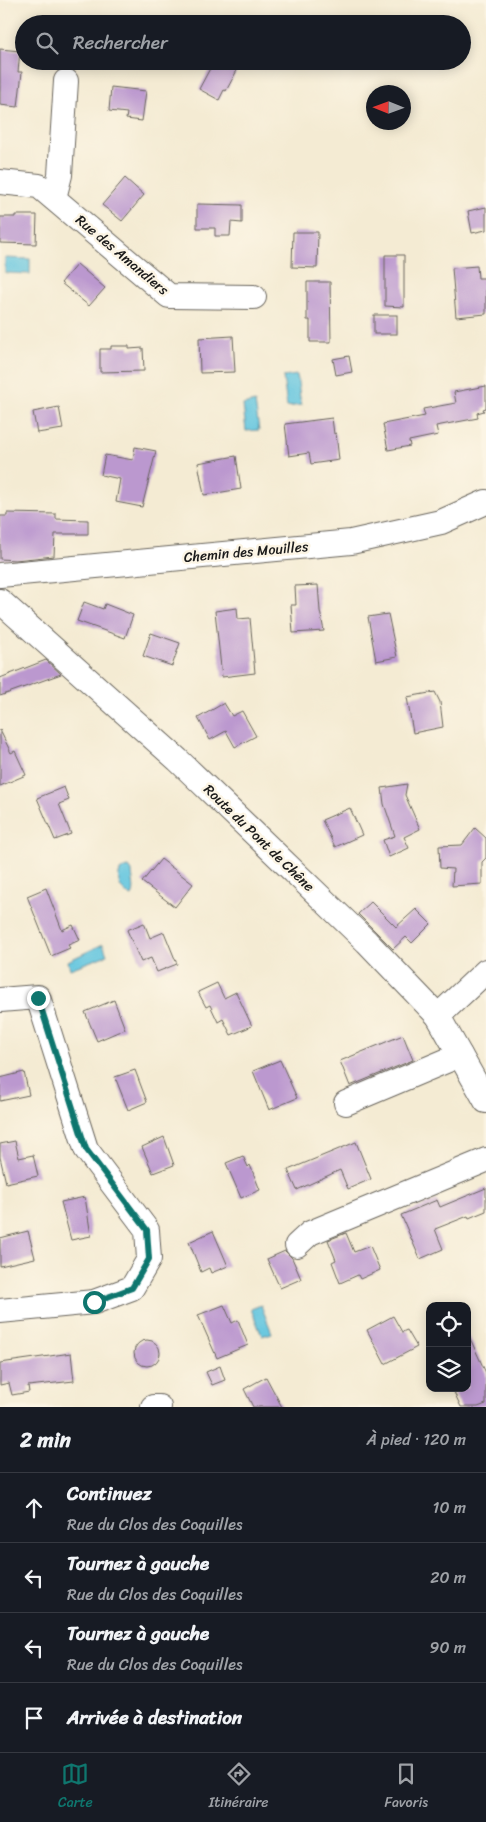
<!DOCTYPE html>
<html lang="fr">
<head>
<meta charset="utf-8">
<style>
	:root { --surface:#171b24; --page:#242831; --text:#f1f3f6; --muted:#9ea1a6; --line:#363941; --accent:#0f766e }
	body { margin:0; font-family:Sriracha,sans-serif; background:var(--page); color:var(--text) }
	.controls { position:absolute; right:15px; bottom:15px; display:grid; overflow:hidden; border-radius:10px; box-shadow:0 2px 12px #0003 }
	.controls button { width:45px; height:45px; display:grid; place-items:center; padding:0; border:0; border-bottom:1px solid var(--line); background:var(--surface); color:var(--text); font:25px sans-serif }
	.compass { position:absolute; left:366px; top:85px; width:45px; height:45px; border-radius:50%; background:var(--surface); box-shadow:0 2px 12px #0003; rotate:271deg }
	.stop { position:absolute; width:15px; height:15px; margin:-11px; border:4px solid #0f766e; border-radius:50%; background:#fff }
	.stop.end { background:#0f766e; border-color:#fff; box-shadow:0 1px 5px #0008 }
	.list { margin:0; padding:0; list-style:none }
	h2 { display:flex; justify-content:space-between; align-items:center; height:65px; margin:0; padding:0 20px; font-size:21px }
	h2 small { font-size:16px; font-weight:400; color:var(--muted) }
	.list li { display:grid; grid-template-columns:32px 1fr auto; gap:15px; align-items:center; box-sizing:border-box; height:70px; padding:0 20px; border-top:1px solid var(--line) }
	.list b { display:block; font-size:19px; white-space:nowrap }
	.list p { margin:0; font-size:16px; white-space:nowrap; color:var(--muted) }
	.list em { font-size:16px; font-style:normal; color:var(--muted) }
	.icon { flex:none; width:28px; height:28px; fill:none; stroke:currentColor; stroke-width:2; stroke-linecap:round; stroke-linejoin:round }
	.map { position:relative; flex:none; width:486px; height:1407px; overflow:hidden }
	.search { position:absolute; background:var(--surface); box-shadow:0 2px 12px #0003; left:15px; right:15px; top:15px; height:55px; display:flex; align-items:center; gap:12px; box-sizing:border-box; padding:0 18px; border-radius:28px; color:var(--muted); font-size:19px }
	.sheet { height:345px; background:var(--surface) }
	nav { display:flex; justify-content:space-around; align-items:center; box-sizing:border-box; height:70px; border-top:1px solid var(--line); background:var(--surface); font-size:14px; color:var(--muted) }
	nav a { display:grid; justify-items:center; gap:2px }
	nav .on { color:var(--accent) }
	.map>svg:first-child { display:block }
	.water { fill:#61c5df; stroke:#3e707e }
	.building { fill:#bb98cf }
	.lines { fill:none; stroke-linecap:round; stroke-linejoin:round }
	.minor-casing { stroke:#68645c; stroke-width:26 }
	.minor { stroke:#fff; stroke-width:24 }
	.route { stroke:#0f766e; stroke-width:6 }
	.labels { text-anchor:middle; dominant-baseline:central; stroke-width:5; stroke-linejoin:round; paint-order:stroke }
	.street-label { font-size:14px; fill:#1c1c1c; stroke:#fcf5e5 }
</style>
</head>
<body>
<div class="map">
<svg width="486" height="1407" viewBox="0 0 486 1407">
	<rect width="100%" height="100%" fill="#fcf5e5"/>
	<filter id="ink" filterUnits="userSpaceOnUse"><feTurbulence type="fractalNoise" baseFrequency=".02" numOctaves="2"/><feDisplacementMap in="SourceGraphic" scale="10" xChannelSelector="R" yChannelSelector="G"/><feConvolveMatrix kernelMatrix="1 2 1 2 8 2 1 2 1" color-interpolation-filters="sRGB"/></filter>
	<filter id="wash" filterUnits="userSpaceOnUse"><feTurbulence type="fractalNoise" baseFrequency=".0096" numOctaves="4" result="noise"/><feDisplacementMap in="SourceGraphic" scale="20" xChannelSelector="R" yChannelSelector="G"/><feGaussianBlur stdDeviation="1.12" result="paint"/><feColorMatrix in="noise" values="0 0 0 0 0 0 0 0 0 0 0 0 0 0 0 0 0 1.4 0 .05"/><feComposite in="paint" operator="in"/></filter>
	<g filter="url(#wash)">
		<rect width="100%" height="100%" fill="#f4ebd3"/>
		<g class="water">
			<path d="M5 258 30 259V274L5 273Z"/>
			<path d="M297 375 301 405 287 407 283 377Z"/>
			<path d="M255 402 259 430 246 431 243 405Z"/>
			<path d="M129 867 132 871C132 879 136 890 132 896 121 892 116 882 120 871L124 868Z"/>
			<path d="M103 944 107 955 70 969 68 961Z"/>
			<path d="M261 1305 272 1333 262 1336 251 1309Z"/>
		</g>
		<g id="blocks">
			<g class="building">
				<path d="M0 49 20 51 18 72H22L18 107 0 105Z"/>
				<path d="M214 61H242L226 91 224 90 219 100 199 89Z"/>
				<path d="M111 87 146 91 142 121 126 119 127 113 109 111Z"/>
				<path d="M125 178 144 195 122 221 102 205Z"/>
				<path d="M197 204 242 205V223L231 222 230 236H215V228H197Z"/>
				<path d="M486 207V230L472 233 468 211Z"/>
				<path d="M15 215H37L36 244 0 243V217H15Z"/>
				<path d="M293 232H318L317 268 292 267Z"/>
				<path d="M385 255H404V307L385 306Z"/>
				<path d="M77 264 105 288 89 306 61 283Z"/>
				<path d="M477 266 478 278H486V314L456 317 452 268Z"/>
				<path d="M307 282H330L331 342H310V320H307Z"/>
				<rect x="374" y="315" width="23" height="19"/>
				<path d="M233 336 235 372 200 373 199 338Z"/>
				<path d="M111 346H129V349L143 348 144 371 100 372V349H111Z"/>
				<path d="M349 356 352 372 336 375 333 359Z"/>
				<path d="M486 386V408L483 409 484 411 477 413 478 418 436 426 438 435 409 441 410 446 388 450 383 424 425 416 423 409 456 403 454 392Z"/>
				<path d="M59 407 63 429 37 433 33 412Z"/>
				<path d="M332 418 334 434 336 433 339 460 311 464 309 453 289 456 285 424Z"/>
				<path d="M135 447 156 451 142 507 116 502 120 479 101 475 105 455 133 460Z"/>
				<path d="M236 456 241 489 204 495 198 463Z"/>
				<path d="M7 513 56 514V519L88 520V534H55L54 556 15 560 0 559V516H7Z"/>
				<path d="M318 585 320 611 324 631 293 633 291 605H296L295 586Z"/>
				<path d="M84 602 103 609 105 604 133 615 125 638 77 621Z"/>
				<path d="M237 608 238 619 250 618 255 673 222 677 215 611Z"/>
				<path d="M388 614 397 657 376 661 368 617Z"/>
				<path d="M151 633 180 643 172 666 143 656Z"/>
				<path d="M46 660 61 674 0 696V678Z"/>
				<path d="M435 692 440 702 443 727 413 733 407 697Z"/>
				<path d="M224 703 232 716 242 711 256 736 235 747 226 731 210 740 198 718Z"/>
				<path d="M0 730 11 753 15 751 26 775 0 786Z"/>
				<path d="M407 784 405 795 420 829 404 837 409 848 389 857 383 840 395 836 384 804 382 788Z"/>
				<path d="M64 787 69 800 59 804 71 834 55 840 37 798Z"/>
				<path d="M350 808 362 835 335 847 322 820Z"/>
				<path d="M475 828 486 838V858L482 862V884L452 886 453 869 440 868 439 846 462 845Z"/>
				<path d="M161 859 193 884 175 907 142 882Z"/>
				<path d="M46 888 62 930 73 925 80 940 68 945 70 948 51 956 27 896Z"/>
				<path d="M371 902 396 927 416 909 431 924 412 943 406 937 393 949 358 914Z"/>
				<path d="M144 923 150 938 164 932 177 964 157 972 151 958 141 962 127 930Z"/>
				<path d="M217 983 224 998 236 992 252 1026 231 1035 223 1019 218 1022 210 1005 206 1007 198 992Z"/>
				<path d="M114 1000 125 1029 97 1041 85 1012Z"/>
				<path d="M403 1035 413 1060 350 1086 340 1061Z"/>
				<path d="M280 1060 297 1098 269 1110 253 1071Z"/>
				<path d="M135 1070 147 1102 128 1110 115 1077Z"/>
				<path d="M24 1072 29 1095 0 1101V1078Z"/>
				<path d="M164 1137 174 1165 153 1173 142 1147Z"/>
				<path d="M15 1141 19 1158 33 1155 38 1176 6 1183 0 1157V1144Z"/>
				<path d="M356 1142 371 1179 348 1189 340 1170 297 1190 288 1170Z"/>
				<path d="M243 1156 248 1167 250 1165 260 1190 241 1198 226 1163Z"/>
				<path d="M486 1188V1211L469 1218 468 1216 435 1229 443 1249 420 1259 401 1215 437 1200 440 1207Z"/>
				<path d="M85 1197 91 1236 71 1240 61 1202Z"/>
				<path d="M28 1231 35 1258 0 1266V1238Z"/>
				<path d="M213 1231 228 1266 211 1273 209 1268 201 1272 189 1242Z"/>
				<path d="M346 1233 354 1252 370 1246 380 1270 360 1279 358 1275 340 1283 332 1262 336 1260 328 1240Z"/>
				<path d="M285 1251 292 1258 301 1279 280 1288 267 1259Z"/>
				<path d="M224 1305 232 1323 238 1320 248 1345 217 1358 198 1315Z"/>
				<path d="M393 1316 402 1332 407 1330 417 1347 385 1364 367 1330Z"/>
				<path d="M467 1332 486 1373V1404L478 1407H461L452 1388H467Z"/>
				<circle cx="147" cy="1353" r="13"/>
				<path d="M71 1353 74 1381 28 1386 29 1392 12 1395 9 1383 0 1385V1363Z"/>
				<path d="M220 1366 225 1380 212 1385 206 1372Z"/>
				<path d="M266 1377 282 1407H253L244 1389Z"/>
			</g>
		</g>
	</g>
	<g filter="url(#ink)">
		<use href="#blocks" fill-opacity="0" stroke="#68645c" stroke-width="1"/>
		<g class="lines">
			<g class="minor-casing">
				<g id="minor">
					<path d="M0 182 39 186 169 296 254 297"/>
					<path d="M54 198 60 175 66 81"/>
					<path d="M0 575 351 542 441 522 486 502"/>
					<path d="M0 601 178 760 367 942 438 1016 486 1101"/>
					<path d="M0 1000 38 997 86 1149 147 1230 149 1259 132 1288 94 1302 0 1311"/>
					<path d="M438 1016 486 971"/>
					<path d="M346 1103 460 1055"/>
					<path d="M297 1245 310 1233 486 1160"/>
					<path d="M153 1407H159"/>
				</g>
			</g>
			<use href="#minor" class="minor"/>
		</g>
	</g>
	<g class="lines" filter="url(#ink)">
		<path class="route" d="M38 998 86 1149 147 1230 149 1259 132 1288 94 1302"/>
	</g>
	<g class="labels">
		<g class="street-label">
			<text transform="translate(122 255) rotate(40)">Rue des Amandiers</text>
			<text transform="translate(246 552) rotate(-5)">Chemin des Mouilles</text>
			<text transform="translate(259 838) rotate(44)">Route du Pont de Chêne</text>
		</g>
	</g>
</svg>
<div class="controls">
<button><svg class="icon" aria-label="locate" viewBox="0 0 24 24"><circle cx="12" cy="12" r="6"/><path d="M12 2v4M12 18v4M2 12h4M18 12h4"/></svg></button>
<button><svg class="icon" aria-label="layers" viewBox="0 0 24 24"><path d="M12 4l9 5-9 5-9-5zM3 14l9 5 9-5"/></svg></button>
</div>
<svg class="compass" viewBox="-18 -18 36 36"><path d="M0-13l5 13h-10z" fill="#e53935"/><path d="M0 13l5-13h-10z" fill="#9ea1a6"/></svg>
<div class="stop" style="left:94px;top:1302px"></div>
<div class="stop end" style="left:38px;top:998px"></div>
<div class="search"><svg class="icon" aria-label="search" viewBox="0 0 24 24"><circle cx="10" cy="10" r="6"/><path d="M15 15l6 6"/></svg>Rechercher</div>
</div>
<section class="sheet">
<h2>2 min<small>À pied · 120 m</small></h2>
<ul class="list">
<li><svg class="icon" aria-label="ahead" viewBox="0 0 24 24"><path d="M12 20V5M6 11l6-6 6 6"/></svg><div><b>Continuez</b><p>Rue du Clos des Coquilles</p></div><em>10 m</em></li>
<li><svg class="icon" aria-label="left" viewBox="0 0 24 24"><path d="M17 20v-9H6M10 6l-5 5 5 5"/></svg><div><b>Tournez à gauche</b><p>Rue du Clos des Coquilles</p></div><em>20 m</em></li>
<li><svg class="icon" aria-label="left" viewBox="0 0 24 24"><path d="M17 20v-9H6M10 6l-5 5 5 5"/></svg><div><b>Tournez à gauche</b><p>Rue du Clos des Coquilles</p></div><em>90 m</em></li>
<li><svg class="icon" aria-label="arrive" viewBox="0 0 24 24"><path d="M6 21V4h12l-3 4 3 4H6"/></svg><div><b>Arrivée à destination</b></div></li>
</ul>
</section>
<nav>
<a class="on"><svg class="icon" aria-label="map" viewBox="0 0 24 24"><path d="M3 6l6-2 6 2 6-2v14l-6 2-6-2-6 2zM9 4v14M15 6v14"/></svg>Carte</a>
<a><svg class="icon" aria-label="directions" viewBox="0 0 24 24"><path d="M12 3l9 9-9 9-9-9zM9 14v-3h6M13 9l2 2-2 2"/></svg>Itinéraire</a>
<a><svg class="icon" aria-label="saved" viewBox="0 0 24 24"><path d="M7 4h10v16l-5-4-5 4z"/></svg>Favoris</a>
</nav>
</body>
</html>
